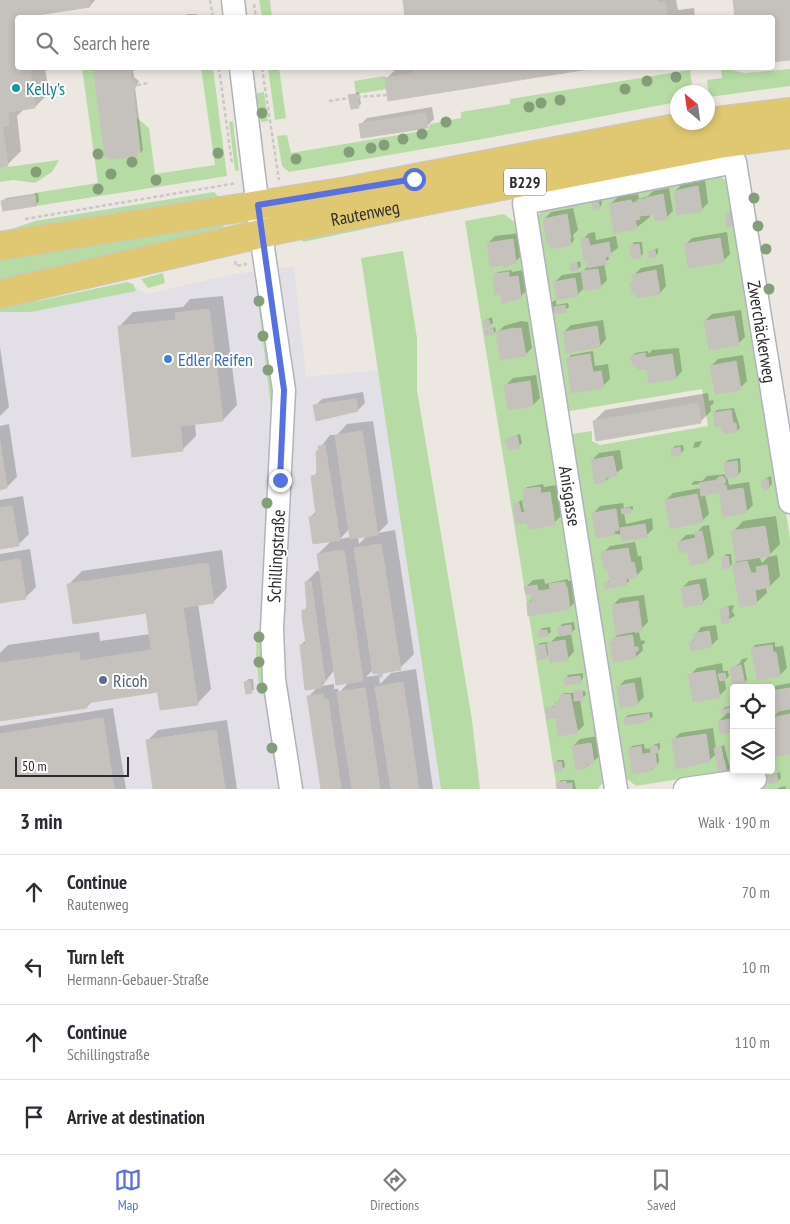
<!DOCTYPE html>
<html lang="en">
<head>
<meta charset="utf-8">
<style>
	:root { --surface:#fff; --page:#f7f7f7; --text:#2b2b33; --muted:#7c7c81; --line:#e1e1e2; --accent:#5770e4 }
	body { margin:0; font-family:"PT Sans Narrow",sans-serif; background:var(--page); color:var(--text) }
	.controls { position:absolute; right:15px; bottom:15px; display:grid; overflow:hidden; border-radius:5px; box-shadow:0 2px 8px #0003 }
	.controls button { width:45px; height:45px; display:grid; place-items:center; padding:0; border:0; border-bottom:1px solid var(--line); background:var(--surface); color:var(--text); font:25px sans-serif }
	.compass { position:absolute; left:670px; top:85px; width:45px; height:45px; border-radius:50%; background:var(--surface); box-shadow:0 2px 8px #0003; rotate:331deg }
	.scale { position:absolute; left:15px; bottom:12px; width:114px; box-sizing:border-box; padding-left:5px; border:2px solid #2d2d2d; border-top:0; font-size:14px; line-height:18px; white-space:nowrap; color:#2d2d2d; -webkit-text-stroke:4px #fff; paint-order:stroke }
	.stop { position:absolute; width:15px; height:15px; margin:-11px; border:4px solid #5770e4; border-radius:50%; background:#fff }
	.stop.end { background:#5770e4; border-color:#fff; box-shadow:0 1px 5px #0008 }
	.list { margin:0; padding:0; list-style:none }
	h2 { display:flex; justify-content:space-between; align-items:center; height:65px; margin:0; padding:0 20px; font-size:21px }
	h2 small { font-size:16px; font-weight:400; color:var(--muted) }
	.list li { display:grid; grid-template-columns:32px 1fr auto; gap:15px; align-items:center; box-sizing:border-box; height:75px; padding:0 20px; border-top:1px solid var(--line) }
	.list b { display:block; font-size:19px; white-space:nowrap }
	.list p { margin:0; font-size:16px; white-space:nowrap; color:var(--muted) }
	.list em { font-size:16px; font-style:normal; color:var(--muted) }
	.icon { flex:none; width:28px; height:28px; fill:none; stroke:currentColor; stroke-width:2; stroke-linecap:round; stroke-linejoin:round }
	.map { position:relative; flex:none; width:790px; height:789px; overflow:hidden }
	.search { position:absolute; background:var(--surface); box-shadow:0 2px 8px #0003; left:15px; right:15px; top:15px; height:55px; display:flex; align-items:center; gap:12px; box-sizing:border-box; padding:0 18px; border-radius:5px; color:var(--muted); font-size:19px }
	.sheet { height:365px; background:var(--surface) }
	nav { display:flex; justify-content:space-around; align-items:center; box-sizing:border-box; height:70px; border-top:1px solid var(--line); background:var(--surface); font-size:14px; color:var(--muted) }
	nav a { display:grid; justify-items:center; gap:2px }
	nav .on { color:var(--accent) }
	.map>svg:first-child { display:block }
	.industrial { fill:#e2e0e6 }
	.green { fill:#b7dba5 }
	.shadow { fill:#0003; fill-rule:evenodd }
	.building { fill:#c5c1bd; stroke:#c8c3bb }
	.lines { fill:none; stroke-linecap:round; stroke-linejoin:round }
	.minor-casing { stroke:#b1b3bb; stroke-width:25 }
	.major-casing { stroke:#c8c8c8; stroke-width:30 }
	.path { stroke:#c8c8c8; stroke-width:2.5; stroke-dasharray:4 2.5; stroke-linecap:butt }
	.minor { stroke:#fff; stroke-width:22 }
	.major { stroke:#e0c772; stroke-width:28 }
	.tree { fill:#859e7a }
	.route { stroke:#5770e4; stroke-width:6 }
	.culture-dot { fill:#0f9aa8; stroke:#fff; stroke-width:2 }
	.shop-dot { fill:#3f7fe0; stroke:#fff; stroke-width:2 }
	.service-dot { fill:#5c6f8a; stroke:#fff; stroke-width:2 }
	.labels { text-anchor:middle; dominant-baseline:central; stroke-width:4; stroke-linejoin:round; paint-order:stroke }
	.shield { fill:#fff; stroke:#6c6c6c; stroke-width:1 }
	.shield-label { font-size:16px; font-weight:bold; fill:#2d2d2d }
	.culture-label { font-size:18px; fill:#0d838f; stroke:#fff; text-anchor:start }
	.street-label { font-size:18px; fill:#2d2d2d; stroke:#fff }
	.shop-label { font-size:18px; fill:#366cbe; stroke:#fff; text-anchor:start }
	.service-label { font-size:18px; fill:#4e5e75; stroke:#fff; text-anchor:start }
</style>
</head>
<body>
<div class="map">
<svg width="790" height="789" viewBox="0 0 790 789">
	<rect width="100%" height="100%" fill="#ece8e1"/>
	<path class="industrial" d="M294 266 306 377 379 370 441 789H0V309L127 282 146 294 234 274Z"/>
	<g class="green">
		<path d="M259 0H270L272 17H262Z"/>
		<path d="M82 68H93L106 158 140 154 136 117 149 128 155 174 215 165 201 68H213L227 176 36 206 34 193 98 183Z"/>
		<path d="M268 68H279L286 118 275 120Z"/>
		<path d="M721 68 745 73 790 69V86L709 97 707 80 722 78Z"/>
		<path d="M690 70 693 92H678L677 102 483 139 289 172 282 166 277 136 287 135 291 153 428 130 430 124 461 118V112L510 104V99Z"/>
		<path d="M385 76 387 89 356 94 354 81Z"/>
		<path d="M264 92 268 121 261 122 254 94Z"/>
		<path d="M233 121 239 171 235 170 229 122Z"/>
		<path d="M790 144V147L582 183 303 242 301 237Z"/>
		<path d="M59 160 52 172 35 183 13 180 0 182V168Z"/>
		<path d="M714 173 732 184 790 538V789H737L766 784 764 770H771V688H734V770L636 786 622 775 594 602 572 434 592 431V441L600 445 708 426 702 389 564 412 534 222 545 206Z"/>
		<path d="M214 192 218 196 220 203 0 233 35 221Z"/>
		<path d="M504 214 520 226 607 776 598 789H557L465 221Z"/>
		<path d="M222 218 224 231 0 282V256Z"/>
		<path d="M403 251 417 338V390L472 720 480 789H441L361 258Z"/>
		<path d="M163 273 165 283 148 288 141 279Z"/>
		<path d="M127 282 133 284 136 291 31 312H0V303L24 299 38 301Z"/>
		<path d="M256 284 260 296 274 400 271 407Z"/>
		<path d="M257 630 261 631 265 694H260L256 657Z"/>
	</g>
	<g class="shadow">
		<path d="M0 0H95L90 6 38 13 39 18H18V68H45L49 93 35 107 24 109 17 116 21 151 7 165 0 166Z"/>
		<path d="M404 0H676L678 10 694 8 695 18H407Z"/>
		<path d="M187 14H197V18H184Z"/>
		<path d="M94 68H133L134 77 139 81 135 87 143 150 140 153 107 157Z"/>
		<path d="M397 68H585L389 99 386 79Z"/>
		<path d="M359 92 361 104 358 107 350 96Z"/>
		<path d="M432 107 434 119 427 126 360 125 367 118Z"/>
		<path d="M705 180 708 203 701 210 675 191 682 184Z"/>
		<path d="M669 188 673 211 666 218 655 212 649 213 650 217 636 228 610 204 619 196 638 194 639 199 648 196 653 191Z"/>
		<path d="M38 193 39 201 36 205 2 201 6 198Z"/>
		<path d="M601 198 602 204 599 208 594 202Z"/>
		<path d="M573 208 578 230 573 235 574 240 571 244 551 243 554 241 544 219 551 212Z"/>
		<path d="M595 232 596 240 616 236 618 248 608 255 609 259 604 263 607 280 600 287H585L577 295 555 282 562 275 582 272 589 265 588 261 591 259 582 240 589 233Z"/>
		<path d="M727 232 730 254 723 261 686 244 692 238Z"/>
		<path d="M519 233 522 255 515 262 488 243 495 236Z"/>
		<path d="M634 242H642L643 254 640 257 631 246Z"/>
		<path d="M658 248V253L655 256 649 252Z"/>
		<path d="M580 261 581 266 578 269 571 265Z"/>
		<path d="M663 264 666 286 660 293 631 284 635 280 634 275 641 268Z"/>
		<path d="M511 270 512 272 524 270 527 290 520 297 495 275 498 272Z"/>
		<path d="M223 296 237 405 223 420 195 423 196 436 182 450 119 327 133 312 183 307 190 299Z"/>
		<path d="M556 300V305L568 303 569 307 565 310 549 313 548 304Z"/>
		<path d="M741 310 745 337 738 344 705 321 712 314Z"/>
		<path d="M492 317 493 323 490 326 484 321Z"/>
		<path d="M603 320 606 339 600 346 564 332 571 325Z"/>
		<path d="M521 321 528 322 532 348 525 355 497 333 504 326Z"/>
		<path d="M495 327 496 331 493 334 485 331Z"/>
		<path d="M0 347 9 407 0 416Z"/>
		<path d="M679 348 682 371 676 378 647 367 639 369 638 365 633 364 632 356 635 353 648 351 649 354 652 350Z"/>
		<path d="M593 351 595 366 608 364 610 379 603 386 572 392 568 358 571 355Z"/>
		<path d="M743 355 747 381 740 388 711 366 718 359Z"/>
		<path d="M536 375 540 398 533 405 506 385 513 378Z"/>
		<path d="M363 392 365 403 358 410 315 406 322 399Z"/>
		<path d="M708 393 709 401 713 400 714 403 710 406 711 411 700 422 594 421 605 410Z"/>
		<path d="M734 408 740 428 737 431 727 433 723 431 722 424 716 425 714 413 717 410Z"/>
		<path d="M373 421 388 523 378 533 395 530 414 654 400 668 387 671 379 676 380 684 391 673 416 669 433 789H322L308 697 318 687 301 645 306 640 303 611 308 606 306 582 317 571H321L318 554 332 540 310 518 316 511 313 477 318 471 317 452 330 435H337L347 424ZM350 528 351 537 340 539ZM368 535 359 544 358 537ZM335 669 349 682 339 693 338 689H334V684L322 686ZM374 669 379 675 366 677Z"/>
		<path d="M9 424 17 477 7 487 0 488V426Z"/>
		<path d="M520 434 522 443 519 446 507 439Z"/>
		<path d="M702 441 699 447 693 448 695 442Z"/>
		<path d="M683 445 684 450 681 453 672 449 675 446Z"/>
		<path d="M620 450 623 468 605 481 592 460 599 453Z"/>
		<path d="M740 458 741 471 738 475 727 476 729 485 749 482 753 505 746 512 720 492 705 494 709 514 702 521 666 500 673 493 701 488 700 484 691 485 694 481H702L707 476 727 474 725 463 728 460Z"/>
		<path d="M771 476 772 484 769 487 762 480Z"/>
		<path d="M543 484 544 487 557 485 561 516 554 523 526 521 515 504 522 500 524 511 526 510 524 490 527 487Z"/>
		<path d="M23 496 29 534 18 545 0 548V500Z"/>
		<path d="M623 503 624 508 633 506V509L624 513 626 524 652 518 653 529 646 536 615 534 594 513 600 506Z"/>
		<path d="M776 516 780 544 769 555 759 556 762 563 768 557 777 555 780 576 770 586 766 587 767 593 756 603 734 564 737 561 733 532 743 521Z"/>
		<path d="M709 525 714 554 707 561 679 542 686 535 695 534 703 526Z"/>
		<path d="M635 542 638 556H641L643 569 636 576 629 577V581L626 584 605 583 610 580 603 553 610 546Z"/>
		<path d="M30 549 36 587 25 598 0 602V554Z"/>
		<path d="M222 550 227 588 213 602 198 604 211 689 197 704 159 691 92 701 87 707 0 720V653L8 645 99 632 100 641 150 634 147 612 68 585 82 571Z"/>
		<path d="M726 554H731L732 564 729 567 723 558Z"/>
		<path d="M706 578 709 596 702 603 682 588 689 581Z"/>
		<path d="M544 579 545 584 568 579V581L574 580 576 601 569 608 528 602 533 597 532 592 526 587 533 580Z"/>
		<path d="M644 595 648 622 641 629 635 630V633L639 632 641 641 644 640 645 643 642 645 643 650 636 657 611 643 617 635 613 605 620 598Z"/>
		<path d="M732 605 734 606 732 611 735 616 723 622 721 609Z"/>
		<path d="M574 622 575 629 571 633 574 652 567 659 550 653 546 657 537 646 540 643 547 642 548 645 556 637 560 636 559 627 562 624Z"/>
		<path d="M716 625 718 639 711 646 691 642 701 627Z"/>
		<path d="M550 627 551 632 547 635 539 631 543 628Z"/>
		<path d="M775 642V647L783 646 787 668 780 675 758 679 752 648 755 645Z"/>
		<path d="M748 658 744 663 747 680 744 683 731 668 739 664 742 659Z"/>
		<path d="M722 663 723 671H728L729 676 725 680 726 689 719 696 690 675 697 668Z"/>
		<path d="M583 673V678L580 682 565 679 568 675Z"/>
		<path d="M641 677 644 697 637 704 618 687 625 680Z"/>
		<path d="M248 679H253L254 689 251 692 245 683Z"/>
		<path d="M790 683V753L772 718 780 710 771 711V689L775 686Z"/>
		<path d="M576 690V692L585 691 586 695 580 699 584 725 577 732 557 716 548 718 547 709 556 705 564 693H573Z"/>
		<path d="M734 706V730L719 721 729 711 722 710 725 707Z"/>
		<path d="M113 708 126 789H0V726Z"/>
		<path d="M652 712 653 716 650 719 626 724 625 718 628 715Z"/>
		<path d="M227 720 237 789H154L147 741 158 730Z"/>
		<path d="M713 728 716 749 724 745 730 768 727 772 716 754 709 761 673 740 680 733Z"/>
		<path d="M598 736 601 755 586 767 573 746 580 739Z"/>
		<path d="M660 743V748L658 751 659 762 652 770 629 749 632 746 644 744 645 749 652 748 655 744Z"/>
		<path d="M558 760H564L565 766 562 770 555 764Z"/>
		<path d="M780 772 781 778 778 781 770 777Z"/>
		<path d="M561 780H574L576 789H558V783Z"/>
		<path d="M785 786 786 789H777L778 788Z"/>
	</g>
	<g class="building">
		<path d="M0 0H89L90 7 18 18V68H30L35 108 8 112 9 125 2 126 8 166 0 168Z"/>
		<path d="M403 0H657L658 3 665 2 667 18H405Z"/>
		<path d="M733 0H790V60L772 62V18H735Z"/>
		<path d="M93 68H130L131 80 137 85 133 91 140 151 137 156 109 159 105 156Z"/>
		<path d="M414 68H595L388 101 385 78 415 73Z"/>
		<path d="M356 94 359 108 351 109 348 95Z"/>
		<path d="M425 113 428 128 361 138 359 124Z"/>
		<path d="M698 186 702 211 677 215 674 191Z"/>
		<path d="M663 194 667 219 655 221 654 214 648 215 645 198Z"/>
		<path d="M35 195 36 206 3 211 1 201Z"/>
		<path d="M645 199 648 215 640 216 637 200Z"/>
		<path d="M598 200 600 209 594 210 592 201Z"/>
		<path d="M631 200 637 229 614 233 609 204Z"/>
		<path d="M637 202 640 219 635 220 632 203Z"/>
		<path d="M737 212 739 225 727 227 725 213Z"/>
		<path d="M567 214 571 239 547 243 543 219Z"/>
		<path d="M588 238 590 246 609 242 611 256 584 261 581 239Z"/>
		<path d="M720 238 724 262 688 268 684 244Z"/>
		<path d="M513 239 516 263 503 268V265L490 267 487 243Z"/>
		<path d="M570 239 571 245 551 249 550 243Z"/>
		<path d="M639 244 641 258 632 259 629 245Z"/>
		<path d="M655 250 656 257 649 258 648 251Z"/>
		<path d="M605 257 607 264 588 268 587 261Z"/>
		<path d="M577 263 578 270 571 271 570 264Z"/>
		<path d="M598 269 601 288 584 291 581 271Z"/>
		<path d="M656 270 660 294 636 298 632 275Z"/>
		<path d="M509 272V278L494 280V274Z"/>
		<path d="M518 276 521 298 502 304 500 294 495 295 493 280Z"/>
		<path d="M575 278 578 296 557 300 554 282Z"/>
		<path d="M634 282 636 292 632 293 630 283Z"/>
		<path d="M565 305 566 312 555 314 554 307Z"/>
		<path d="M209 309 223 421 180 426 183 451 132 457 118 326 176 320 175 313Z"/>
		<path d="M734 316 739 345 709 350 704 321Z"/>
		<path d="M489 320 491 327 484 328 483 321Z"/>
		<path d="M597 326 600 347 566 353 563 332Z"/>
		<path d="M514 328V329L521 328 526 356 500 360 496 332Z"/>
		<path d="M493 329 494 335 485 336 484 330Z"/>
		<path d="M645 353 646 369 638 370 635 355Z"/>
		<path d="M590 354 591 362 568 366 566 358Z"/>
		<path d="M672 354 676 379 649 383 645 358Z"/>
		<path d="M635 355 637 367H634L630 356Z"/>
		<path d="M736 361 741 390 715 394 710 366Z"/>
		<path d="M591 362 593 372 569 376 568 366Z"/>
		<path d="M601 371 604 388 571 393 569 376Z"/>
		<path d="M530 381 533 406 508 410 504 385Z"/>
		<path d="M356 399 358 411 316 421 313 405Z"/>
		<path d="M698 403 701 423 596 441 593 421Z"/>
		<path d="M731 410 734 430 722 432 719 412Z"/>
		<path d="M719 412 721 426 715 427 713 413Z"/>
		<path d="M733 423H736L737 432 724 433 734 430Z"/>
		<path d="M362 431 378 535 350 539 335 435Z"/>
		<path d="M517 436 520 448 508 449 505 439Z"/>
		<path d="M0 441 7 488 0 490Z"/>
		<path d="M325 445 340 540 313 544 309 517 316 516 311 476 317 475 316 451H319L318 446Z"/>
		<path d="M680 447 681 455 671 456V449Z"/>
		<path d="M613 456 617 476 605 478 606 482 595 484 591 460Z"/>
		<path d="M737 461 738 476 726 478 724 463Z"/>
		<circle cx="721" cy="481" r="4.5"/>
		<path d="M768 479 769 489 763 490 761 480Z"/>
		<path d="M717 480 719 493 701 496 699 483Z"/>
		<path d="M726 485 727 491 719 492 718 487Z"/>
		<path d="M540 487 541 493 524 496 523 489Z"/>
		<path d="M743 488 747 513 723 517 719 492Z"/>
		<path d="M550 492 555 525 528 529 523 496Z"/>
		<path d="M697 494 703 522 670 529 665 500Z"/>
		<path d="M519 503 521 513 525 512 527 523 516 524 513 504Z"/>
		<path d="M12 506 19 546 0 549V508Z"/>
		<path d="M630 508 631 513 622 514 621 509Z"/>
		<path d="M616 509 619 530 614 531 615 535 596 538 592 513Z"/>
		<path d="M645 524 647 537 622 541 620 528Z"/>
		<path d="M765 526 770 556 736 561 731 531Z"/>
		<path d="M702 531 708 562 690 565 688 551 680 553 677 542 696 538 694 532Z"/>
		<path d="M381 544 401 670 382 673V677L379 678 378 673 373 674 354 548Z"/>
		<path d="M628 548 631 563 634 562 637 577 610 582 607 569 604 570 601 552Z"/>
		<path d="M344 550 363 681 336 685 317 554Z"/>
		<path d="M728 556 730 568 723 569 721 557Z"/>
		<path d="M20 559 26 599 0 603V562Z"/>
		<path d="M747 561 751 573H757L756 567 767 565 770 587 755 590 757 604 740 607 732 564Z"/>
		<path d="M208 563 214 603 73 624 67 584Z"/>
		<path d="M626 579 627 585 605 589 604 583Z"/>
		<path d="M311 581 325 681 321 682 322 688 305 690 300 645 306 644 302 617V610H307L305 582Z"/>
		<path d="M565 582 566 587 550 589 549 584Z"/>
		<path d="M699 584 703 604 684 607 681 588Z"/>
		<path d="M537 585 538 591 567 587 570 609 528 616 527 602 532 601 531 594H526L524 587Z"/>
		<path d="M638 601 642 630 616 635 612 605Z"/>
		<path d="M183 607 198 705 160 710 146 613Z"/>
		<path d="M728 607 729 616 721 617 720 609Z"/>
		<path d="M728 616 729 622 722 624 721 618Z"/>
		<path d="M571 625 572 634 559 636 558 627Z"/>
		<path d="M547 630 548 636 539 637 538 631Z"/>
		<path d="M709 631 712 647 691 651 689 642 694 641 693 634Z"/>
		<path d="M632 635 633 638 613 642 612 638Z"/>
		<path d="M633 638 634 647H638V651H635L636 658 613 662 609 642Z"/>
		<path d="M565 640 568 660 550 663 547 643Z"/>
		<path d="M545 644 547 658 538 660 536 646Z"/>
		<path d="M772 645 773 653 752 656 751 648Z"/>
		<path d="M151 650 158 692 87 703V708L0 721V663L79 652 80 661Z"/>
		<path d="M776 652 780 676 757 680 753 656Z"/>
		<path d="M741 665 745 684 733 686 730 668Z"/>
		<path d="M715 670 720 698 693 702 688 674Z"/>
		<path d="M725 673 726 680 720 681 718 674Z"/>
		<path d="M580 676 581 683 565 685 564 678Z"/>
		<path d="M250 681 252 693 246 694 244 682Z"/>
		<path d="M403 682 419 789H391L375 687Z"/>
		<path d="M634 683 638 705 620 708 617 686Z"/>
		<path d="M365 688 380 789H352L337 692Z"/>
		<path d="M790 688V709L771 712V691Z"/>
		<path d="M582 690 583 700 574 701V691Z"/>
		<path d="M323 694 324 699H328L341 789H321L307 696Z"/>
		<path d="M570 694 571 699 560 701V695Z"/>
		<path d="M571 699 575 719 558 722 554 702Z"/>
		<path d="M555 707 557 718 547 719 545 708Z"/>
		<path d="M731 708 732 712 721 714 720 710Z"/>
		<path d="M730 712H734V735L733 732 720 734 718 721 731 719Z"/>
		<path d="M649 714 650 720 644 721 643 715Z"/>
		<path d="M790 714V754L773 757 771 718Z"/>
		<path d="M643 715 644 722 625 725 624 718Z"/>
		<path d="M103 718 114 789H0V734Z"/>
		<path d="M575 719 578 733 558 736 556 722Z"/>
		<path d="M216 730 225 789H153L146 740Z"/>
		<path d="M706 734 710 762 676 769 672 739Z"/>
		<path d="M591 743 594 763 586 765V768L576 770 572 746Z"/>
		<path d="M641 746 642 755 629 757 628 749Z"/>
		<path d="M650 746H657L658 753H651Z"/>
		<path d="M721 747 724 762 717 763 714 748Z"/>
		<path d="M650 753H655L657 767 652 768Z"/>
		<path d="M650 753 652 771 632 774 630 756Z"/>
		<path d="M724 760 727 773 718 774 717 763Z"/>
		<path d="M561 762 563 771 555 772 554 763Z"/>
		<path d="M777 775 778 782 769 784 768 776Z"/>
		<path d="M566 781V784L572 783V789H557L556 783Z"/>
	</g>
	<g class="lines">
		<g class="minor-casing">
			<g id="minor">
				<path d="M233 0 235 18"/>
				<path d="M241 68 261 234 284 390 272 629 274 679 291 789"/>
				<path id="s1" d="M616 789 524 203 735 162 790 502"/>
				<path d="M685 789 755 779"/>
			</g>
		</g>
		<g class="major-casing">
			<g id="major">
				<path d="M708 122 790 112"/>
				<path d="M0 246 347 191 707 122"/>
				<path id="s2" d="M0 294 286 228 719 144 790 134"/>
			</g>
		</g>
		<g class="path">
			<path d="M210 0 213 18"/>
			<path d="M254 4 256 18"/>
			<path d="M219 68 232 164"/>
			<path d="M262 68 279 180"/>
			<path d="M137 85 148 83"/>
			<path d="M357 97 387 95"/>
			<path d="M329 101 349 98"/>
			<path d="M25 219 237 183"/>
			<path d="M235 261 236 266 247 264"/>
		</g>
		<use href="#minor" class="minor"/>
		<use href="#major" class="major"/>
	</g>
	<g class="tree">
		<circle cx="676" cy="77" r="5.5"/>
		<circle cx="647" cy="81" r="5.5"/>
		<circle cx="625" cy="89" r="5.5"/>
		<circle cx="560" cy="100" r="5.5"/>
		<circle cx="541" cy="103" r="5.5"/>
		<circle cx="529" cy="107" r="5.5"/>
		<circle cx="262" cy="113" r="5.5"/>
		<circle cx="446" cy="122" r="5.5"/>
		<circle cx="422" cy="134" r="5.5"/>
		<circle cx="403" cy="139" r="5.5"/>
		<circle cx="384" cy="145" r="5.5"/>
		<circle cx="371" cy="148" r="5.5"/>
		<circle cx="349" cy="152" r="5.5"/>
		<circle cx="218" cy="153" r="5.5"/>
		<circle cx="98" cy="154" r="5.5"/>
		<circle cx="296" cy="159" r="5.5"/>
		<circle cx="132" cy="162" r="5.5"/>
		<circle cx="36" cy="172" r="5.5"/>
		<circle cx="111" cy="174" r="5.5"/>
		<circle cx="156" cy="180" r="5.5"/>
		<circle cx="98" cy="189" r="5.5"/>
		<circle cx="754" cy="198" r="5.5"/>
		<circle cx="758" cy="226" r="5.5"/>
		<circle cx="766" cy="249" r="5.5"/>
		<circle cx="769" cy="289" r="5.5"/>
		<circle cx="259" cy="301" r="5.5"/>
		<circle cx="263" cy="336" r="5.5"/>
		<circle cx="268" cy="370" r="5.5"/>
		<circle cx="267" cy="503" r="5.5"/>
		<circle cx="259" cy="637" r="5.5"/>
		<circle cx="259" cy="662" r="5.5"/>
		<circle cx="262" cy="688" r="5.5"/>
		<circle cx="272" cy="748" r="5.5"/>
	</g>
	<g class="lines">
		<path class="route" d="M280 480 284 390 258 205 414 179"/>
	</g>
	<circle class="culture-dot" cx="16" cy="88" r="5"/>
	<circle class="shop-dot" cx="168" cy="359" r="5"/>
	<circle class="service-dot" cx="103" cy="680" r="5"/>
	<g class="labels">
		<rect class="shield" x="504" y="168.5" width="42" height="27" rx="4"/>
		<g class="shield-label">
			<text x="525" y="182">B229</text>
		</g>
		<g class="culture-label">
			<text x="26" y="88">Kelly's</text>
		</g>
		<g class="street-label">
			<text stroke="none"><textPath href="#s2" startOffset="374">Rautenweg</textPath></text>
			<text stroke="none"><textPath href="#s1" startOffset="980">Zwerchäckerweg</textPath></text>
			<text transform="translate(570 496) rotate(81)">Anisgasse</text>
			<text transform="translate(276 556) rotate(-87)">Schillingstraße</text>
		</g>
		<g class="shop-label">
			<text x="178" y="359">Edler Reifen</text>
		</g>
		<g class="service-label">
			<text x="113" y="680">Ricoh</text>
		</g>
	</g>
</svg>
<div class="controls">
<button><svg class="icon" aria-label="locate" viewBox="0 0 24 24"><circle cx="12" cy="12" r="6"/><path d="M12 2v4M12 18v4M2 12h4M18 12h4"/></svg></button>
<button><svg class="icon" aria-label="layers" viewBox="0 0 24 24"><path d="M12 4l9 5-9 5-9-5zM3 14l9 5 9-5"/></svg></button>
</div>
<svg class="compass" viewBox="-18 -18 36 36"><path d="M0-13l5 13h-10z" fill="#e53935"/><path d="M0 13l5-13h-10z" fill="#7c7c81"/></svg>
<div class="scale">50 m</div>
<div class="stop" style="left:414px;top:179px"></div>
<div class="stop end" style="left:280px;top:480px"></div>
<div class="search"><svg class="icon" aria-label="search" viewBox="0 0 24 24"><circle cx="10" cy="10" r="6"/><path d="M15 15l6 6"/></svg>Search here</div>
</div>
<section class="sheet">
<h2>3 min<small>Walk · 190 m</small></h2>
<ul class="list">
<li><svg class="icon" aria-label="ahead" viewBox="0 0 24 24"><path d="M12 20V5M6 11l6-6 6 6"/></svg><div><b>Continue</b><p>Rautenweg</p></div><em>70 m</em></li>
<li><svg class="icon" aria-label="left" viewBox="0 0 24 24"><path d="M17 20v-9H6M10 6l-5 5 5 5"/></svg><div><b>Turn left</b><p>Hermann-Gebauer-Straße</p></div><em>10 m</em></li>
<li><svg class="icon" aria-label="ahead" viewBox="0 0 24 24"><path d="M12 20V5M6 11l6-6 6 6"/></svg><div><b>Continue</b><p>Schillingstraße</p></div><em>110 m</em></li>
<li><svg class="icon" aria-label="arrive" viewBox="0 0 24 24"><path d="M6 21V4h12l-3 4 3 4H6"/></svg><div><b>Arrive at destination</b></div></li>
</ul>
</section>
<nav>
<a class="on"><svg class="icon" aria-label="map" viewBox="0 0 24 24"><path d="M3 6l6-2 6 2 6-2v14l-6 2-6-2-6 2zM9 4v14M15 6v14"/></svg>Map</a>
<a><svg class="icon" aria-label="directions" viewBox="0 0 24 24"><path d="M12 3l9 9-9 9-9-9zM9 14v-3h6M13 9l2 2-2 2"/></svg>Directions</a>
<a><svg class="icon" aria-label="saved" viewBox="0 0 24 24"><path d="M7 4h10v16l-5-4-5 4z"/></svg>Saved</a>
</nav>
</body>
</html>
